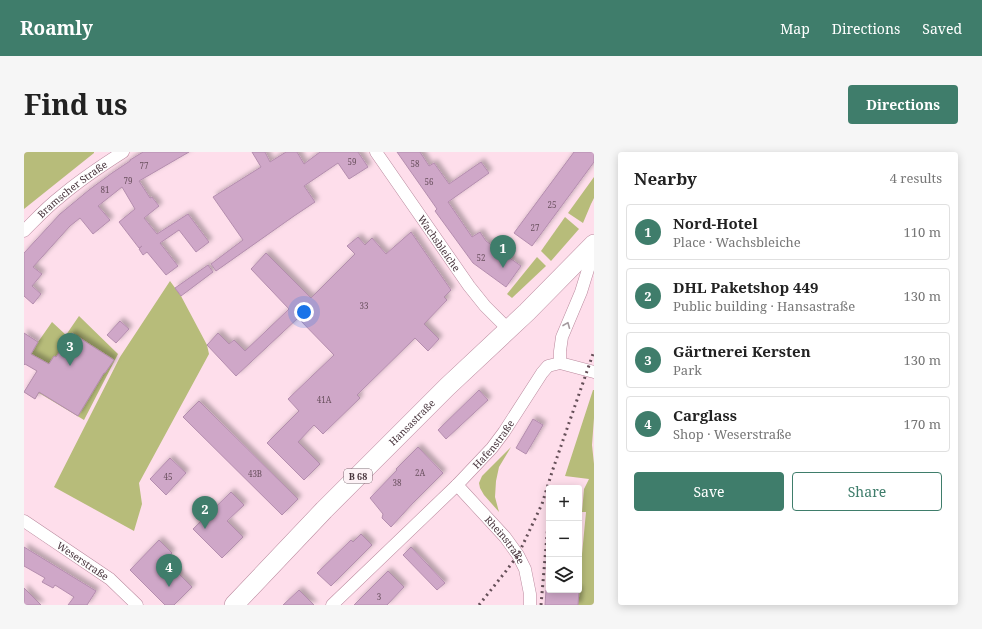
<!DOCTYPE html>
<html lang="en">
<head>
<meta charset="utf-8">
<style>
	:root { --surface:#fff; --page:#f6f6f6; --text:#222; --muted:#767676; --line:#e0e0e0; --accent:#3f7d6b }
	body { margin:0; font-family:"Noto Serif",serif; background:var(--page); color:var(--text) }
	.controls { position:absolute; right:12px; bottom:12px; display:grid; overflow:hidden; border-radius:4px; box-shadow:0 2px 10px #0003 }
	.controls button { width:36px; height:36px; display:grid; place-items:center; padding:0; border:0; border-bottom:1px solid var(--line); background:var(--surface); color:var(--text); font:20px sans-serif }
	.you { position:absolute; left:280px; top:160px; width:14px; height:14px; margin:-10px; border:3px solid #fff; border-radius:50%; background:#1a73e8; box-shadow:0 0 0 6px #1a73e833 }
	.badge { display:grid; place-items:center; width:26px; height:26px; border-radius:50%; background:var(--accent); color:#fff; font-size:13px; font-weight:700 }
	.pin { position:absolute; translate:-50% -33px; filter:drop-shadow(0 1px 2px #0008) }
	.pin::after { content:''; position:absolute; top:21px; width:14px; height:12px; background:inherit; clip-path:polygon(0 0,100% 0,50% 100%) }
	.list { margin:0; padding:0; list-style:none }
	h2 { display:flex; justify-content:space-between; align-items:center; height:52px; margin:0; padding:0 16px; font-size:17px }
	h2 small { font-size:13px; font-weight:400; color:var(--muted) }
	.list li { display:grid; grid-template-columns:26px 1fr auto; gap:12px; align-items:center; box-sizing:border-box; height:56px; margin:0 8px 8px; padding:0 8px; border:1px solid var(--line); border-radius:4px }
	.list b { display:block; font-size:15px; white-space:nowrap }
	.list p { margin:0; font-size:13px; white-space:nowrap; color:var(--muted) }
	.list em { font-size:13px; font-style:normal; color:var(--muted) }
	.actions { display:flex; gap:8px; padding:12px 16px }
	.actions a { flex:1; padding:9px 0; border:1px solid var(--accent); border-radius:4px; text-align:center; font-size:14px; color:var(--accent) }
	.actions .main { background:var(--accent); color:#fff }
	.icon { flex:none; width:22px; height:22px; fill:none; stroke:currentColor; stroke-width:2; stroke-linecap:round; stroke-linejoin:round }
	.map { position:relative; flex:none; width:570px; height:453px; overflow:hidden; border-radius:4px }
	header { display:flex; align-items:center; gap:24px; box-sizing:border-box; height:56px; padding:0 20px; background:var(--accent); color:#fff }
	header strong { font-size:19px }
	nav { display:flex; gap:22px; margin-inline-start:auto; font-size:14px }
	.intro { display:flex; align-items:center; justify-content:space-between; box-sizing:border-box; height:96px; padding:0 24px }
	h1 { margin:0; font-size:28px }
	.button { padding:10px 18px; border-radius:4px; background:var(--accent); color:#fff; font-size:14px; font-weight:700 }
	main { display:flex; gap:24px; padding:0 24px }
	aside { flex:1; background:var(--surface); border-radius:4px; box-shadow:0 2px 10px #0003 }
	.map>svg:first-child { display:block }
	.green { fill:#b7bc7a }
	.building { fill:#cfa7c8; stroke:#b48dae; filter:url(#shadow) }
	.lines { fill:none; stroke-linecap:round; stroke-linejoin:round }
	.minor-casing { stroke:#ba8a9e; stroke-width:13 }
	.primary-casing { stroke:#ba8a9e; stroke-width:20 }
	.minor { stroke:#fff; stroke-width:12 }
	.primary { stroke:#fff; stroke-width:19 }
	.rail { stroke:#654f58; stroke-width:3; stroke-dasharray:2 4; stroke-linecap:butt }
	.oneway { stroke:#a49a9e }
	.labels { text-anchor:middle; dominant-baseline:central; stroke-width:3; stroke-linejoin:round; paint-order:stroke }
	.number-label { font-size:8px; fill:#6a515f }
	.shield { fill:#fdf2f6; stroke:#7e6d74; stroke-width:1 }
	.shield-label { font-size:9px; font-weight:bold; fill:#48343c }
	.street-label { font-size:10px; fill:#48343c; stroke:#fdf2f6 }
</style>
</head>
<body>
<header>
<strong>Roamly</strong>
<nav><a>Map</a><a>Directions</a><a>Saved</a></nav>
</header>
<div class="intro"><h1>Find us</h1><a class="button">Directions</a></div>
<main>
<div class="map">
<svg width="570" height="453" viewBox="0 0 570 453">
	<defs>
		<filter id="shadow"><feDropShadow dx="3.5" dy="-3.5" stdDeviation="2" flood-color="#0004"/></filter>
	</defs>
	<rect width="100%" height="100%" fill="#fedeeb"/>
	<g class="green">
		<path d="M0 0H70V1L0 57Z"/>
		<path d="M570 25V46L567 52 559 71 544 61Z"/>
		<path d="M541 65 555 77 527 109 517 99Z"/>
		<path d="M513 105 522 114 488 146 483 142Z"/>
		<path d="M146 129 157 144 183 193 185 202 115 331 118 352 110 379 30 335 96 205Z"/>
		<path d="M55 164 94 202 60 268 15 241 11 247 0 240 13 219 0 211V181L14 190 28 170 42 183Z"/>
		<path d="M569 238H570V266L568 293 570 312V453H548L554 444 562 360H558L560 337 565 327 541 324Z"/>
		<path d="M487 295 475 315 472 329 471 345 475 360 460 343 456 336 455 331 458 324Z"/>
	</g>
	<g class="building">
		<path d="M119 0H165L115 29 126 46 128 45 135 54 120 66 133 82 164 62 185 90 172 100 155 78 136 91 154 114 142 123 123 100 119 103 115 97 118 94 115 96 95 70 111 57 98 35 74 54 86 68 69 82 56 66 46 74 9 115 18 122 8 134 17 142 9 152 0 144V101L36 62 65 38 88 21 106 9V8Z"/>
		<path d="M228 0H241L246 10 262 0H273L280 12 296 0H334L344 15 325 27 314 11 280 34 291 50 270 64 192 119 187 112 219 88 189 45 237 15Z"/>
		<path d="M373 0H396L405 14 410 11 425 32 457 10 465 21 424 50 448 85 456 80 462 89 497 114 482 135 449 111 411 59 413 57Z"/>
		<path d="M550 0H570V10L508 94 490 81Z"/>
		<path d="M387 80 427 138 420 145 423 148 400 172 415 187 404 199 391 186 333 243 336 246 299 282 290 273 274 290 296 312 280 328 243 291 275 259 264 247 310 203 274 166 212 224 183 193 194 181 205 192 210 188 221 199 265 157 227 117 242 101 287 146 331 102 323 94 334 85 341 93 348 86 362 102Z"/>
		<path d="M184 113 189 120 157 144 151 136Z"/>
		<path d="M96 169 105 177 92 191 83 183Z"/>
		<path d="M0 181 14 190 7 202 25 212 30 204 32 205 48 181 90 208 81 221H80L54 264 15 240 11 247 0 240 13 219 1 212 0 213Z"/>
		<path d="M455 238 464 248 422 287 414 278Z"/>
		<path d="M175 249 274 347 258 363 159 265Z"/>
		<path d="M509 267 519 273 502 302 492 296Z"/>
		<path d="M394 295 419 321 389 351 367 375 358 366 359 362 346 346 373 318 372 317Z"/>
		<path d="M146 306 162 321 142 343 126 327Z"/>
		<path d="M207 340 220 353 203 369 219 385 198 406 169 377Z"/>
		<path d="M337 382 348 393 307 434 293 421 327 388 329 390Z"/>
		<path d="M135 388 148 401 141 408 168 435 150 453H141L106 418Z"/>
		<path d="M0 395 72 439 63 453H44L50 445 31 433 29 436 18 430 21 426 0 414Z"/>
		<path d="M387 395 421 431 413 438 379 403Z"/>
		<path d="M364 419 380 435 363 453H330Z"/>
		<path d="M0 436 17 453H0Z"/>
		<path d="M275 438 290 453H259Z"/>
		<path d="M522 438H555L554 453H521Z"/>
	</g>
	<g class="lines">
		<g class="minor-casing">
			<g id="minor">
				<path id="s1" d="M352 0 445 134 461 154 484 177"/>
				<path id="s2" d="M0 79C12 67 23 55 36 45 56 28 77 14 99 0"/>
				<path d="M536 211V199L538 185 557 140 570 98"/>
				<path id="s3" d="M433 333 481 385 494 403 501 417 506 442V453"/>
				<path id="s4" d="M0 369 86 427 113 453"/>
				<path id="s5" d="M308 453 433 333 468 296 480 280 518 221 524 214 536 211 570 220"/>
			</g>
		</g>
		<g class="primary-casing">
			<g id="primary">
				<path id="s6" d="M210 453 300 358 423 235 503 160 570 92"/>
			</g>
		</g>
		<use href="#minor" class="minor"/>
		<use href="#primary" class="primary"/>
		<g class="rail">
			<path d="M455 453 482 419 494 403 518 352 529 317 570 199"/>
			<path d="M517 453 525 360"/>
		</g>
	</g>
	<defs><path id="oneway-chevron" d="M-2-3.5L2.5 0L-2 3.5" fill="none" stroke-width="1.6" stroke-linecap="round" stroke-linejoin="round"/></defs>
	<use class="oneway" href="#oneway-chevron" transform="translate(543 173) rotate(-68)"/>
	<g class="labels">
		<g class="number-label">
			<text x="328" y="9">59</text>
			<text x="391" y="11">58</text>
			<text x="120" y="13">77</text>
			<text x="104" y="28">79</text>
			<text x="405" y="29">56</text>
			<text x="81" y="37">81</text>
			<text x="528" y="52">25</text>
			<text x="511" y="75">27</text>
			<text x="457" y="105">52</text>
			<text x="340" y="153">33</text>
			<text x="300" y="247">41A</text>
			<text x="396" y="320">2A</text>
			<text x="231" y="321">43B</text>
			<text x="144" y="324">45</text>
			<text x="373" y="330">38</text>
			<text x="355" y="444">3</text>
		</g>
		<rect class="shield" x="320" y="317" width="28" height="14" rx="3"/>
		<g class="shield-label">
			<text x="334" y="324">B 68</text>
		</g>
		<g class="street-label">
			<text stroke="none"><textPath href="#s2" startOffset="64">Bramscher Straße</textPath></text>
			<text stroke="none"><textPath href="#s1" startOffset="111">Wachsbleiche</textPath></text>
			<text stroke="none"><textPath href="#s6" startOffset="255">Hansastraße</textPath></text>
			<text stroke="none"><textPath href="#s5" startOffset="228">Hafenstraße</textPath></text>
			<text stroke="none"><textPath href="#s3" startOffset="73">Rheinstraße</textPath></text>
			<text stroke="none"><textPath href="#s4" startOffset="71">Weserstraße</textPath></text>
		</g>
	</g>
</svg>
<div class="controls">
<button>+</button>
<button>−</button>
<button><svg class="icon" aria-label="layers" viewBox="0 0 24 24"><path d="M12 4l9 5-9 5-9-5zM3 14l9 5 9-5"/></svg></button>
</div>
<div class="you"></div>
<div class="pin badge" style="left:479px;top:116px">1</div>
<div class="pin badge" style="left:181px;top:377px">2</div>
<div class="pin badge" style="left:46px;top:214px">3</div>
<div class="pin badge" style="left:145px;top:435px">4</div>
</div>
<aside>
<h2>Nearby<small>4 results</small></h2>
<ul class="list">
<li><span class="badge">1</span><div><b>Nord-Hotel</b><p>Place · Wachsbleiche</p></div><em>110 m</em></li>
<li><span class="badge">2</span><div><b>DHL Paketshop 449</b><p>Public building · Hansastraße</p></div><em>130 m</em></li>
<li><span class="badge">3</span><div><b>Gärtnerei Kersten</b><p>Park</p></div><em>130 m</em></li>
<li><span class="badge">4</span><div><b>Carglass</b><p>Shop · Weserstraße</p></div><em>170 m</em></li>
</ul>
<div class="actions"><a class="main">Save</a><a>Share</a></div>
</aside>
</main>
</body>
</html>
